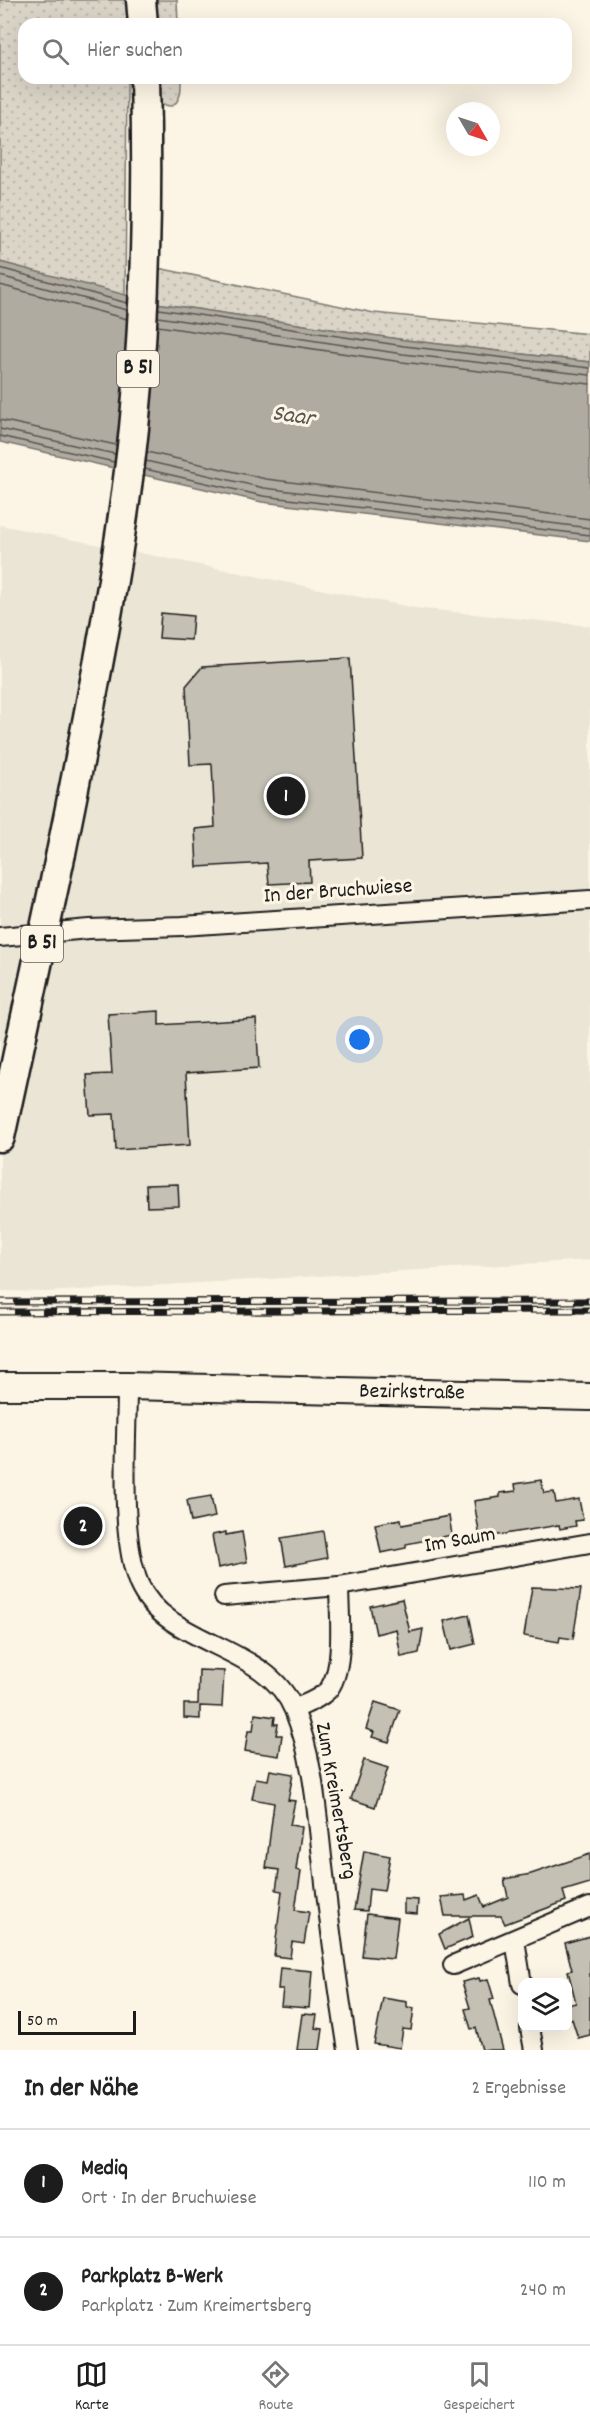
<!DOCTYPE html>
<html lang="de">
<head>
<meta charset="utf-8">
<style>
	:root { --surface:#fff; --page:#f2f2f2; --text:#222; --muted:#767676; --line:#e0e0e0; --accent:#1c1c1c }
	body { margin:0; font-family:Dekko,sans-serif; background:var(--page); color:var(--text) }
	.controls { position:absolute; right:18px; bottom:18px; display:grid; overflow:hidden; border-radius:12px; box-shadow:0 6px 24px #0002 }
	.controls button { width:54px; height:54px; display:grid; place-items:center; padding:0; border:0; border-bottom:2px solid var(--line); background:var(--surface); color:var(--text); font:30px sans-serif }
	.compass { position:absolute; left:446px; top:102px; width:54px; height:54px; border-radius:50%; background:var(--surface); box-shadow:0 6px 24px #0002; rotate:129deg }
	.scale { position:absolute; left:18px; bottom:15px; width:118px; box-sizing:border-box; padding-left:6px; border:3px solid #1c1c1c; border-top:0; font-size:16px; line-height:21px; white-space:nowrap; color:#1c1c1c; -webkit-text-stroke:4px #fcf5e5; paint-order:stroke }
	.you { position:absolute; left:360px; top:1040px; width:21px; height:21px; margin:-15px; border:4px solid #fff; border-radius:50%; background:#1a73e8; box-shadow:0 0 0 9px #1a73e833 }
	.badge { display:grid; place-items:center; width:39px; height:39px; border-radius:50%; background:var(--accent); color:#fff; font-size:20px; font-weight:700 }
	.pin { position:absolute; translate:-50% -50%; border:3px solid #fff; box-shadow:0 2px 6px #0006 }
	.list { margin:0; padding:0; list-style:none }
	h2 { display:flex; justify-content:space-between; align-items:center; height:78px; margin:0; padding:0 24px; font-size:26px }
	h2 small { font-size:20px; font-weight:400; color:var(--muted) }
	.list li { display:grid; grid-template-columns:39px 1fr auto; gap:18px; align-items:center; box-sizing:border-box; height:108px; padding:0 24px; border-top:2px solid var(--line) }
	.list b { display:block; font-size:22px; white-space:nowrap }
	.list p { margin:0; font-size:20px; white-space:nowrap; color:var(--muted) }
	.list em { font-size:20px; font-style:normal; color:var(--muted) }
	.icon { flex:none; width:33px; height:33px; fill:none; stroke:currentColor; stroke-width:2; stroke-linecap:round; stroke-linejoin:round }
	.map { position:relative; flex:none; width:590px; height:2050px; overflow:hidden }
	.search { position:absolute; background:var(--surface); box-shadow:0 6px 24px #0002; left:18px; right:18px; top:18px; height:66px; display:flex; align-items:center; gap:15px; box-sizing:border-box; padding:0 21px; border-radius:18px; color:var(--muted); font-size:22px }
	.sheet { height:294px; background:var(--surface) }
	nav { display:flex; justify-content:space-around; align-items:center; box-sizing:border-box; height:84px; border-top:2px solid var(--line); background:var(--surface); font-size:16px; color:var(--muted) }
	nav a { display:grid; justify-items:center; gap:3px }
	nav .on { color:var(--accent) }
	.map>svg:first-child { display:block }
	.built { fill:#ebe5d6 }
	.grass { fill:url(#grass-dots); stroke:#7c7872; stroke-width:1.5 }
	.water { fill:#b0aba1; stroke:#75726c; stroke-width:1.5 }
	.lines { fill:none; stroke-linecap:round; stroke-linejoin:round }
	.shore { stroke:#575551; stroke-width:1.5 }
	.building { fill:#c4c0b3; stroke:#1c1c1c; stroke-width:1.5 }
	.street-casing { stroke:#1c1c1c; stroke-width:22 }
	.secondary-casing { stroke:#1c1c1c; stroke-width:30 }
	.primary-casing { stroke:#1c1c1c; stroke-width:33 }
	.street { stroke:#fcf5e5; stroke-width:18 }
	.secondary { stroke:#fcf5e5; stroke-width:26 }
	.primary { stroke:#fcf5e5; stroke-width:28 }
	.rail-casing { stroke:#1c1c1c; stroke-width:7 }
	.rail { stroke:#fcf5e5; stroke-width:4.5; stroke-dasharray:14; stroke-linecap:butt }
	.primary-bridge-casing { stroke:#1c1c1c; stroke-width:33; stroke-linecap:butt }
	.primary-bridge { stroke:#fcf5e5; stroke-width:28 }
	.labels { text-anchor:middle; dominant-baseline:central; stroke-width:6; stroke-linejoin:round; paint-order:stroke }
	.shield { fill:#fcf5e5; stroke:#5f5d58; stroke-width:1.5 }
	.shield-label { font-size:21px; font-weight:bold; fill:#1c1c1c }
	.street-label { font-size:22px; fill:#1c1c1c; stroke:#fcf5e5 }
	.water-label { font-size:24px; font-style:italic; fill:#575551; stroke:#fcf5e5 }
</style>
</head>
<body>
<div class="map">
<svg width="590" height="2050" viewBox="0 0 590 2050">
	<defs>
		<pattern id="grass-dots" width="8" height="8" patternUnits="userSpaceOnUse" patternTransform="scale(1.5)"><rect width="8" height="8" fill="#dbd5c8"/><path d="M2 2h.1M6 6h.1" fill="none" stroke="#bbb6ab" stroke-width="1.8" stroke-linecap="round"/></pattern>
	</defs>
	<rect width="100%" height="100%" fill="#fcf5e5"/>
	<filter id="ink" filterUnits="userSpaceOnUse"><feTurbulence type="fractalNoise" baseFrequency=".0167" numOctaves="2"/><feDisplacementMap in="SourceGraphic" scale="12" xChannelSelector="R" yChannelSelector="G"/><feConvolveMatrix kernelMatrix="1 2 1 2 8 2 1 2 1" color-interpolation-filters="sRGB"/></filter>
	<g filter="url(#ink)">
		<path class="built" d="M0 525 415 608 590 626V1260L46 1292 0 1291Z"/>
		<g class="grass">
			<path d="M0 0H177L178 24H24V78H181C181 89 182 99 172 106L160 105 159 80 127 83 125 296 0 262Z"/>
			<path d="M158 268 374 313 590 334V362L405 340 156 303Z"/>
		</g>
		<path class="water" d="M0 262 156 303 405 340 590 362V541L262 502 0 442Z"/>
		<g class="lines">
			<g class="shore">
				<path d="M0 268 127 303"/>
				<path d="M0 276 127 310"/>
				<path d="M0 285 127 319"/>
				<path d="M159 309 404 346 590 368"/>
				<path d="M158 317 403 354 590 375"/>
				<path d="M158 326 402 362 590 384"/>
				<path d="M0 420 116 445"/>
				<path d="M0 429 115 454"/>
				<path d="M0 436 114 462"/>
				<path d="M147 452 266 479 590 519"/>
				<path d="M146 461 264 488 590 528"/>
				<path d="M145 469 263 496 590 535"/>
			</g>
		</g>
		<g class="building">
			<path d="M161 613 193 616 191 640 159 638Z"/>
			<path d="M350 658 362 858 309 861 310 882 269 884 267 863 197 867 195 829 215 827 212 764 190 765 186 686 202 667Z"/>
			<path d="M159 1011V1025L256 1019 259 1068 186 1073 190 1145 116 1150 114 1114 90 1115 87 1075 112 1074 108 1014Z"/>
			<path d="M178 1184 179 1206 147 1207 146 1185Z"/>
			<path d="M541 1480 544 1493 554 1492 556 1503 579 1499 583 1520 575 1521 576 1526 560 1529 559 1525 480 1538 474 1501 500 1497V1493L516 1491 515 1484Z"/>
			<path d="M211 1496 215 1517 191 1522 187 1500Z"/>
			<path d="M449 1516 452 1535 406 1544V1548L381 1553 375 1524 401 1519 402 1525Z"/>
			<path d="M323 1531 327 1558 286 1566 281 1538Z"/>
			<path d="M226 1532V1535L242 1532 247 1562 218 1568 212 1535Z"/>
			<path d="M532 1587 581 1589 573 1639 560 1637 559 1642 524 1636Z"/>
			<path d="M402 1599 410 1632 423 1629 419 1653 401 1657 396 1629 376 1634 370 1606Z"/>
			<path d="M469 1615 475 1644 451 1650 444 1621Z"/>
			<path d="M199 1670 224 1671 222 1707 200 1706V1719L184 1718V1704H198Z"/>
			<path d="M375 1702 400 1710 389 1742 372 1737 374 1732 366 1729Z"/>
			<path d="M255 1714 275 1717 274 1724H278L276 1735H282L279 1756 245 1751 248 1731H253Z"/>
			<path d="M364 1760 388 1768 375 1807 351 1799Z"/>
			<path d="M270 1770 293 1774 288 1800 295 1801 290 1825 302 1827 296 1870 301 1871 295 1910 309 1912 304 1944 292 1942 290 1958 274 1956 282 1891 276 1890 279 1870 266 1868 274 1803 252 1799 256 1778 268 1780Z"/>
			<path d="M364 1851 390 1856 384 1891 369 1889 367 1911 354 1910Z"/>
			<path d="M590 1854V1883L563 1891 566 1901 505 1924 501 1916H445L441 1897 465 1895 466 1900 479 1895 484 1907 508 1897 504 1879 531 1874Z"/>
			<path d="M404 1899 418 1900 417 1914 404 1913Z"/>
			<path d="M367 1914 398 1918 393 1959 362 1956Z"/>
			<path d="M469 1918 473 1937 445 1949 439 1934Z"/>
			<path d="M590 1936V2035L578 2038 572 2019H570L567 2012V2005L576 2003 568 1971 572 1970 565 1943Z"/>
			<path d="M280 1968 312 1971 309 2008 281 2006 283 1989H278Z"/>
			<path d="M479 1978 480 1981 488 1979 494 1999 490 2000 503 2050H482L476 2028 471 2029 465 2009 470 2008 462 1982Z"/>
			<path d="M383 1998 407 2002V2007L414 2008 411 2030 403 2029 400 2048 374 2044Z"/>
			<path d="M302 2014 317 2015 315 2028 323 2029 320 2050H297Z"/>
		</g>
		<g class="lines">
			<g class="street-casing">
				<g id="street">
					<path d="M0 937 89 929 182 926 590 900"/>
					<path d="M127 1386C127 1440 119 1535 139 1584 166 1646 267 1644 294 1710 314 1759 317 1815 323 1866 330 1928 338 1989 348 2050"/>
					<path d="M224 1596 339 1586 590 1543"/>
					<path d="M294 1709C305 1704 318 1700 327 1691 346 1671 339 1612 339 1586"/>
					<path d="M515 1940 522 1984"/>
					<path d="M453 1965 590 1907"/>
					<path d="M530 2028 534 2050"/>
				</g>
			</g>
			<g class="secondary-casing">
				<path id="secondary" d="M0 1386H127L590 1397"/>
			</g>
			<g class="primary-casing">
				<g id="primary">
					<path d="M141 0 143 24"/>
					<path d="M61 853C89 712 119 571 134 428 146 312 148 194 145 78"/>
					<path d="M0 1137 22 1035"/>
				</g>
			</g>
			<use href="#street" class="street"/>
			<use href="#secondary" class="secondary"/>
			<use href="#primary" class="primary"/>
			<g class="rail-casing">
				<g id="rail">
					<path d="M0 1302 590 1301"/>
					<path d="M0 1312 590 1310"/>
				</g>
			</g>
			<use href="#rail" class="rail"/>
			<g class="primary-bridge-casing">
				<path id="primary-bridge" d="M22 1035 61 853"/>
			</g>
			<use href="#primary-bridge" class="primary-bridge"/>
		</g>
	</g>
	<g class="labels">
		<g class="shield">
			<rect x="117" y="351" width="42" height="36" rx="4.5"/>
			<rect x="21" y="926" width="42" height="36" rx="4.5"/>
		</g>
		<g class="shield-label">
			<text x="138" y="369">B 51</text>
			<text x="42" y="944">B 51</text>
		</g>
		<g class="street-label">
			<text transform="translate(338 892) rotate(-4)">In der Bruchwiese</text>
			<text transform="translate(412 1393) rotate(1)">Bezirkstraße</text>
			<text transform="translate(460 1541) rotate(-10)">Im Saum</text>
			<text transform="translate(335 1801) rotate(80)">Zum Kreimertsberg</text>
		</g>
		<g class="water-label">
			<text transform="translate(293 417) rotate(8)">Saar</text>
		</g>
	</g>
</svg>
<div class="controls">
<button><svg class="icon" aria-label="layers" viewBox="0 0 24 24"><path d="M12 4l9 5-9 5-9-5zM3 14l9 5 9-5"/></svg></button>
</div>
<svg class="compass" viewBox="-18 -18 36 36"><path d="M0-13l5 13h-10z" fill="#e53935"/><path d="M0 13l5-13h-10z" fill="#767676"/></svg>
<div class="scale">50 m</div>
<div class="you"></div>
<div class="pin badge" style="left:286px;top:796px">1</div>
<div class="pin badge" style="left:83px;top:1526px">2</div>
<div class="search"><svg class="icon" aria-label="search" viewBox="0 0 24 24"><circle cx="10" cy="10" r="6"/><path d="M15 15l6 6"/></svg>Hier suchen</div>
</div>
<section class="sheet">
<h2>In der Nähe<small>2 Ergebnisse</small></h2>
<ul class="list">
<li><span class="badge">1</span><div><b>Mediq</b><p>Ort · In der Bruchwiese</p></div><em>110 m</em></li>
<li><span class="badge">2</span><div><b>Parkplatz B-Werk</b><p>Parkplatz · Zum Kreimertsberg</p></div><em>240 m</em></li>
</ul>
</section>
<nav>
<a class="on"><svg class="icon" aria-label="map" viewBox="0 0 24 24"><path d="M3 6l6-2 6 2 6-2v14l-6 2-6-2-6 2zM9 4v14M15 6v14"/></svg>Karte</a>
<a><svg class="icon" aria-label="directions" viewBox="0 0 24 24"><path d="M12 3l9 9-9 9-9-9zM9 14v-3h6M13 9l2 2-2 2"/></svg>Route</a>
<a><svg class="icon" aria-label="saved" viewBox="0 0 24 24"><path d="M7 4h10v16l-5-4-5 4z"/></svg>Gespeichert</a>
</nav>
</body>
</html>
